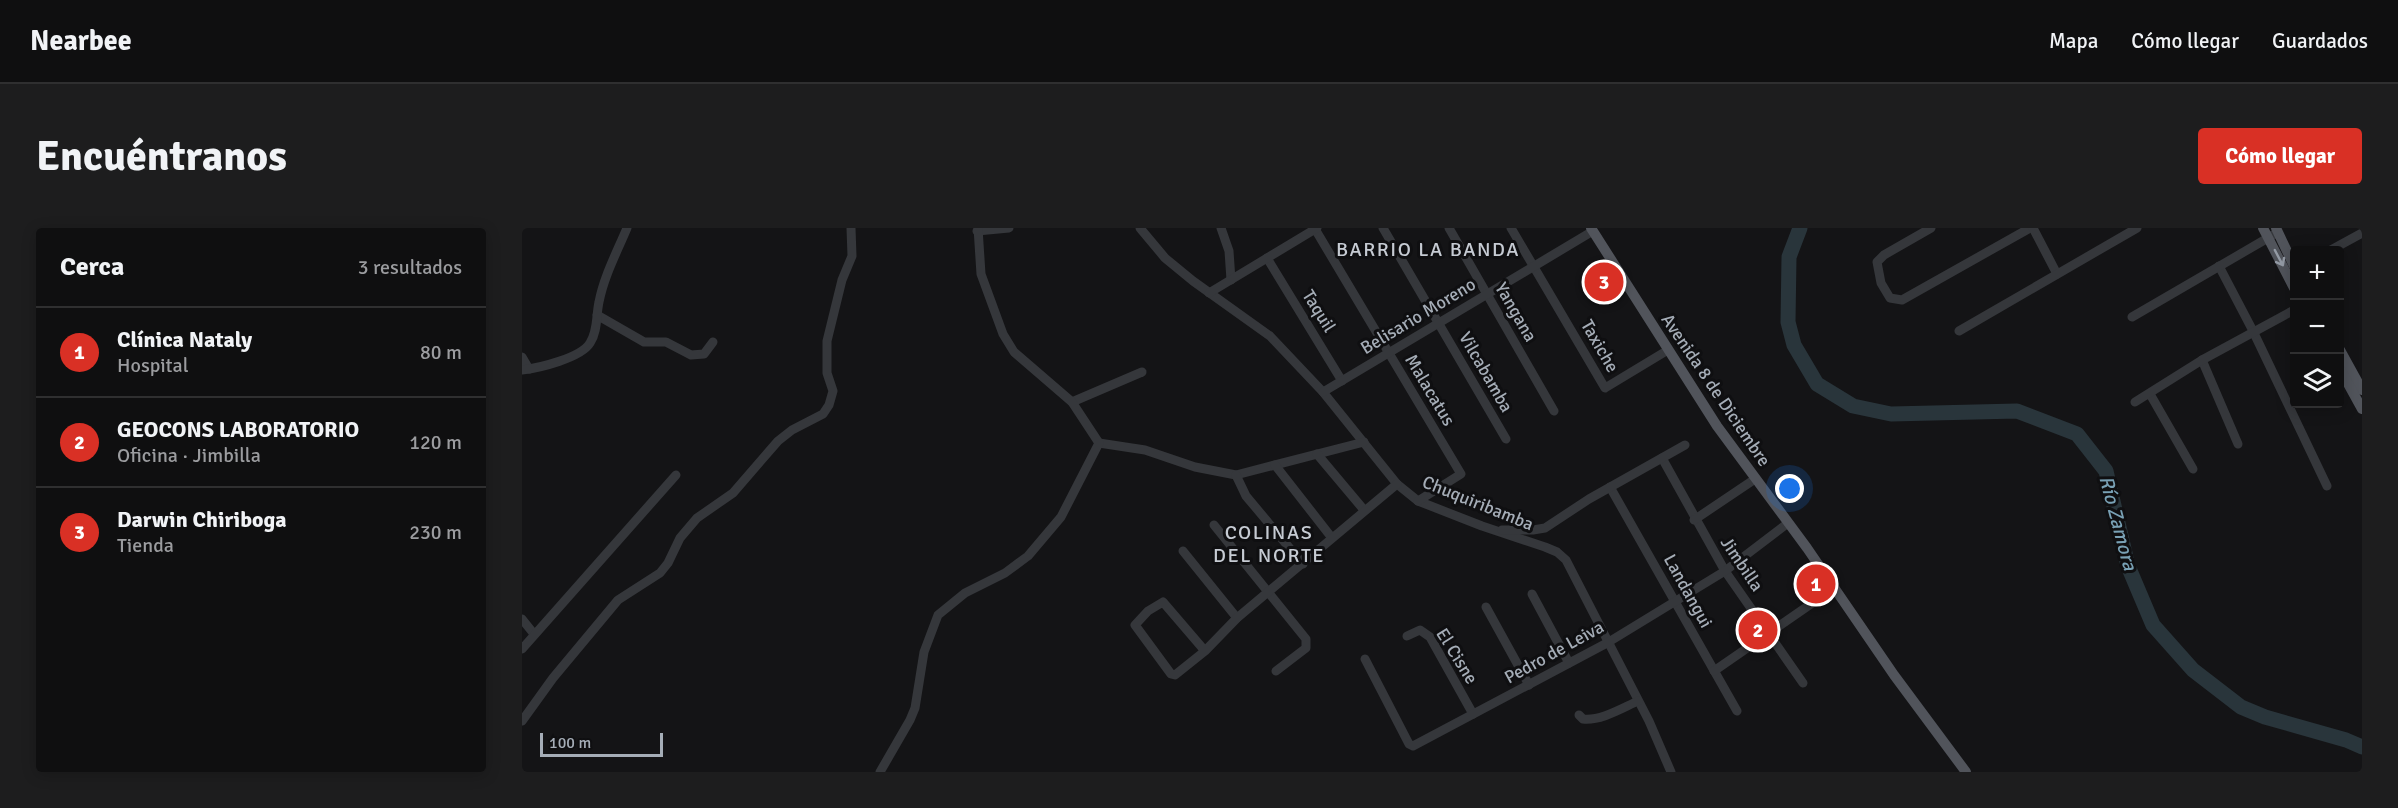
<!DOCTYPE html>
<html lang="es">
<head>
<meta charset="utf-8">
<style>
	:root { --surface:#0f0f10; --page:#1d1d1e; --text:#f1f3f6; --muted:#9b9c9f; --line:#2f2f30; --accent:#d93025 }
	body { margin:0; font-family:Signika,sans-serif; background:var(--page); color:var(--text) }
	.controls { position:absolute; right:18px; top:18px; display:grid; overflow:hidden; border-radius:6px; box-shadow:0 3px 15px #0003 }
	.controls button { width:54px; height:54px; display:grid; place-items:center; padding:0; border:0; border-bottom:2px solid var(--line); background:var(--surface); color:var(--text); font:30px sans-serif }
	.scale { position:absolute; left:18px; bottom:15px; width:123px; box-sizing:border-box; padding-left:6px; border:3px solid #a5adb7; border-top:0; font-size:16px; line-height:21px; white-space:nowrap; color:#a5adb7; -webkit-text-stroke:4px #0f0f11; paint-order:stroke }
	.you { position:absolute; left:1268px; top:261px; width:21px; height:21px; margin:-15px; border:4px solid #fff; border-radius:50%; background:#1a73e8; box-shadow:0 0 0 9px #1a73e833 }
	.badge { display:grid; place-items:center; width:39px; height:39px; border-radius:50%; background:var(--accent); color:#fff; font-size:20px; font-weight:700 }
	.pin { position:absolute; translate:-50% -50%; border:3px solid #fff; box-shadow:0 2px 6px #0006 }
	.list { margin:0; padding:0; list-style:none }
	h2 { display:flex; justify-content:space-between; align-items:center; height:78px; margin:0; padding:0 24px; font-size:26px }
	h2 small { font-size:20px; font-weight:400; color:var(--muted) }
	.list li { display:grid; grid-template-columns:39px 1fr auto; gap:18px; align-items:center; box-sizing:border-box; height:90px; padding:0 24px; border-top:2px solid var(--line) }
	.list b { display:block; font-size:22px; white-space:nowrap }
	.list p { margin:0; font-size:20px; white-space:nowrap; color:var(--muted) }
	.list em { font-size:20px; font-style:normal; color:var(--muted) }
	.icon { flex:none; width:33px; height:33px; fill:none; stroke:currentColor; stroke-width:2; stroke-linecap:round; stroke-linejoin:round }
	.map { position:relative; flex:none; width:1840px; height:544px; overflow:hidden; border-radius:6px }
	header { display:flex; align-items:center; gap:36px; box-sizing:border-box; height:84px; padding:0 30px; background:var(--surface); border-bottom:2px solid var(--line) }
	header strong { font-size:28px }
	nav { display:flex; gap:33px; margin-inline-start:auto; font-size:21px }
	.intro { display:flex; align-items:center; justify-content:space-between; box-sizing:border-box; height:144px; padding:0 36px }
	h1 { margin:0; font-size:42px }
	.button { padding:15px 27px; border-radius:6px; background:var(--accent); color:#fff; font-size:21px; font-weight:700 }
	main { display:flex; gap:36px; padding:0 36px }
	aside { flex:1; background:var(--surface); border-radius:6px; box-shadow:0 3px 15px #0003 }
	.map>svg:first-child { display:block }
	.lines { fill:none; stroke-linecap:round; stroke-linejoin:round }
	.river { stroke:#29353b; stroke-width:15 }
	.minor { stroke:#35373b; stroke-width:9 }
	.major { stroke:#51545b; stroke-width:10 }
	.oneway { stroke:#949ba5 }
	.labels { text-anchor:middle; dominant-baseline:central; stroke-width:6; stroke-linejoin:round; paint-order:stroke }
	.street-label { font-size:18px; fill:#a5adb7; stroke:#0f0f11 }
	.neighbourhood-label { font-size:20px; letter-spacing:1.5px; fill:#c6cbd3; stroke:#0f0f11 }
	.water-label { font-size:20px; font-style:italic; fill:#79a1b5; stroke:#0f0f11 }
</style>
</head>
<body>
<header>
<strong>Nearbee</strong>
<nav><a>Mapa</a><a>Cómo llegar</a><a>Guardados</a></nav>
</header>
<div class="intro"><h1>Encuéntranos</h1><a class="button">Cómo llegar</a></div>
<main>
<aside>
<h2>Cerca<small>3 resultados</small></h2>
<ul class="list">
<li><span class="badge">1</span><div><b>Clínica Nataly</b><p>Hospital</p></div><em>80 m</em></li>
<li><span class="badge">2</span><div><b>GEOCONS LABORATORIO</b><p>Oficina · Jimbilla</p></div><em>120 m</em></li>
<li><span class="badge">3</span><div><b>Darwin Chiriboga</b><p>Tienda</p></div><em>230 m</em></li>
</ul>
</aside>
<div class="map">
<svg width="1840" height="544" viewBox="0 0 1840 544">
	<rect width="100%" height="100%" fill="#141416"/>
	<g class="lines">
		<path class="river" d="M1278 0 1267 29 1266 94 1272 117 1295 156 1331 178 1369 186 1495 183 1555 206 1584 243 1606 338 1631 397 1671 442 1719 479 1743 489 1824 512 1840 519"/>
		<g class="minor">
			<path d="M618 0 643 30 671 53 748 108 801 164 875 256 896 273 960 298 1023 319 1035 324 1044 332 1127 493 1149 544"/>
			<path d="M699 0 707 23 709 52"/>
			<path d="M861 0 984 211"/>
			<path d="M927 0 1032 183"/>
			<path d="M989 0 1083 160 1146 122"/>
			<path d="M1409 0 1362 27 1355 34 1359 55 1368 70 1380 72 1508 0"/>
			<path d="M1511 0 1535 46"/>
			<path d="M793 1 939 246 896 273"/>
			<path d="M455 3 487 0"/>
			<path d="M1809 22 1840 5"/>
			<path d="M745 30 820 153"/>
			<path d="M1697 38 1731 103 1805 258"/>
			<path d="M687 65 795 0"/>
			<path d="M75 87 122 114H144L169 127 182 126 191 114"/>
			<path d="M1610 89 1751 7"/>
			<path d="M1437 103 1615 0"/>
			<path d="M0 129 7 141"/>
			<path d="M1680 132 1716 216"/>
			<path d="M0 142C17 140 59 130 68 115 76 103 74 87 77 74 82 48 95 24 105 0"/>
			<path d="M801 164 1071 3"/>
			<path d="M1628 166 1671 241"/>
			<path d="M550 174 620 144"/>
			<path d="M1613 174 1680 132 1772 82"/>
			<path d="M577 215 623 222 673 239 714 247 842 214"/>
			<path d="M795 226 842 282"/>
			<path d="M1140 230 1203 343 1281 455"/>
			<path d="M753 237 810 310"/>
			<path d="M714 247 724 268 781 336"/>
			<path d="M1088 259 1215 483"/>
			<path d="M1172 292 1233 251"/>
			<path d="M692 297 784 411V420L754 443"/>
			<path d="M980 302H1011L1023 300 1067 271 1163 217"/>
			<path d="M661 323 715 390"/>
			<path d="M1010 366 1047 435"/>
			<path d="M964 379 1007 457"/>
			<path d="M0 391 12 406"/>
			<path d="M885 408 898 402 908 409 951 486"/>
			<path d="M0 421 154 247"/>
			<path d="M683 423 641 374 626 383 613 397 649 446 653 447 683 423 715 390 875 256"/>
			<path d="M843 431 887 516 891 518 1085 415 1203 343 1266 295"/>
			<path d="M1192 443 1312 360"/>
			<path d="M1057 487 1061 491C1079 493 1100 480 1116 473"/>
			<path d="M0 493 31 450 96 372 138 345 146 335 158 310 175 290 211 265 256 213 270 202 301 186 307 177 311 163 305 145V113L320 52 330 28 329 0"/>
			<path d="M358 544 388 492 393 480 402 424 416 387 443 365 483 345 506 328 539 289 577 215 550 174 492 124 481 106 459 46 456 0"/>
		</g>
		<g class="major">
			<path d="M1069 0 1195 198 1285 320 1372 447 1444 544"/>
			<path d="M1741 0 1772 60"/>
			<path d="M1754 0 1772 38"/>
			<path d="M1818 122 1840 162"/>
			<path d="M1818 141 1840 181"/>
		</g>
	</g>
	<defs><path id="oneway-shaft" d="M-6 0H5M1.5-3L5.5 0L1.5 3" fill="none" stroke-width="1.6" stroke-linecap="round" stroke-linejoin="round" transform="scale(1.5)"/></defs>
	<use class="oneway" href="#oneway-shaft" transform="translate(1757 30) rotate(62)"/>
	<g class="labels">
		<g class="street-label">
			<text transform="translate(797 83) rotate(58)">Taquil</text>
			<text transform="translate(994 84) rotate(60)">Yangana</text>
			<text transform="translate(896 88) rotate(-31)">Belisario Moreno</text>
			<text transform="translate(1078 118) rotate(60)">Taxiche</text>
			<text transform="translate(964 144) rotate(60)">Vilcabamba</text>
			<text transform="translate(908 162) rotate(59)">Malacatus</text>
			<text transform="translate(1194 162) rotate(56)">Avenida 8 de Diciembre</text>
			<text transform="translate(956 275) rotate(22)">Chuquiribamba</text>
			<text transform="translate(1220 336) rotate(56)">Jimbilla</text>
			<text transform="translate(1166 363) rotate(61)">Landangui</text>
			<text transform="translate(1032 424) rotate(-29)">Pedro de Leiva</text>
			<text transform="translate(935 428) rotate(58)">El Cisne</text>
		</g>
		<g class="neighbourhood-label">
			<text x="906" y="21">BARRIO LA BANDA</text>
			<text x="747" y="304">COLINAS<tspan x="747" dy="23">DEL NORTE</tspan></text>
		</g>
		<g class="water-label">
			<text transform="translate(1596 295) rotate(75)">Río Zamora</text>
		</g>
	</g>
</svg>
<div class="controls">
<button>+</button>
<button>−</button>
<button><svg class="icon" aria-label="layers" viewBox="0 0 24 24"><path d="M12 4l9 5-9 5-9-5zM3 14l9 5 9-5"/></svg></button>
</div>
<div class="scale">100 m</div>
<div class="you"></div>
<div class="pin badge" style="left:1294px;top:356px">1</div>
<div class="pin badge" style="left:1236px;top:402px">2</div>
<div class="pin badge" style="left:1082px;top:54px">3</div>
</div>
</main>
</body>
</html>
